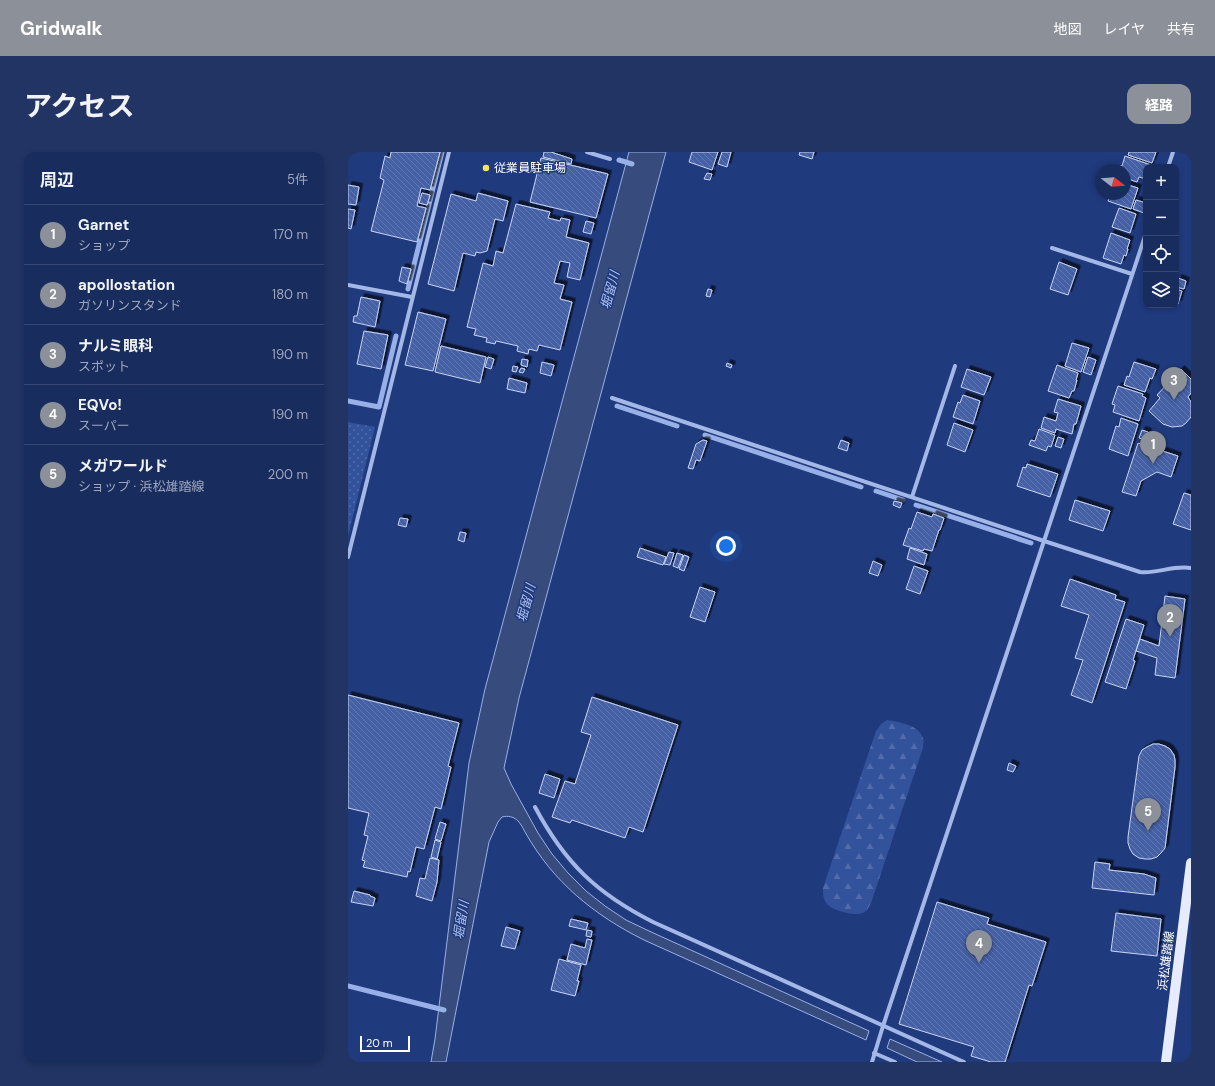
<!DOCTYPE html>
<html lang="ja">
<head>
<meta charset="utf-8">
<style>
	:root { --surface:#182c5e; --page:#213464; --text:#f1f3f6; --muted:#9fa7bc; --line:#364873; --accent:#8c9099 }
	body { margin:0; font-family:"DM Sans","Noto Sans JP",sans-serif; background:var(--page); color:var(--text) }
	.controls { position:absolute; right:12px; top:12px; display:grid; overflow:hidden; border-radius:8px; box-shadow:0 2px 6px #0003 }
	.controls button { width:36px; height:36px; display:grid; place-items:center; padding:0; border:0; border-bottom:1px solid var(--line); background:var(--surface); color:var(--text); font:20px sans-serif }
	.compass { position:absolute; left:747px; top:12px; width:36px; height:36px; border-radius:50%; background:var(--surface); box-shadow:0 2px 6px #0003; rotate:107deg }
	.scale { position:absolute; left:12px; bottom:10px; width:50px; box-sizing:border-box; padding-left:4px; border:2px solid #fff; border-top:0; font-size:11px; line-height:14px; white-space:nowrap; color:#fff; -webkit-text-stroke:3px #203a7e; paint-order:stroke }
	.you { position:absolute; left:378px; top:394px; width:14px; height:14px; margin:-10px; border:3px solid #fff; border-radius:50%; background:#1a73e8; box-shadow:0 0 0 6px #1a73e833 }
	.badge { display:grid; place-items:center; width:26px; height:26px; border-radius:50%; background:var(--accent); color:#fff; font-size:13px; font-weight:700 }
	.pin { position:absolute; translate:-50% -33px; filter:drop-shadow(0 1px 2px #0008) }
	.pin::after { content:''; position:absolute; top:21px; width:14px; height:12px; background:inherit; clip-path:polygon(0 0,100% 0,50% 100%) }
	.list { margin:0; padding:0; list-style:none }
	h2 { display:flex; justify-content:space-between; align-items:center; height:52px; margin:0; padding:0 16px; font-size:17px }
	h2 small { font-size:13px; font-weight:400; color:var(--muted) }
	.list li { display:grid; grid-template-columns:26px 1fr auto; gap:12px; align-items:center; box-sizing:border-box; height:60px; padding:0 16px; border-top:1px solid var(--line) }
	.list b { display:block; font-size:15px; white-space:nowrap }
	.list p { margin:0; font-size:13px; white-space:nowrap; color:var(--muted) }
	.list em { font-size:13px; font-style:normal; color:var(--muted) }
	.icon { flex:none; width:22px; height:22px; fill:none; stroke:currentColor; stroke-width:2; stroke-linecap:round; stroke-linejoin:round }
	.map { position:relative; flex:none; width:843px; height:910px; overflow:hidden; border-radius:12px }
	header { display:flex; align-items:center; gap:24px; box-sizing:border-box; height:56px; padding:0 20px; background:var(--accent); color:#fff }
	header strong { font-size:19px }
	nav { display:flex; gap:22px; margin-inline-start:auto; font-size:14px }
	.intro { display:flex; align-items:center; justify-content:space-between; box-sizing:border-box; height:96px; padding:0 24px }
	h1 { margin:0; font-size:28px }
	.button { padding:10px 18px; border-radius:12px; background:var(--accent); color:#fff; font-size:14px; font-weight:700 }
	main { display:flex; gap:24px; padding:0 24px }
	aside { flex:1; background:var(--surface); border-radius:12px; box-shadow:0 2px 6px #0003 }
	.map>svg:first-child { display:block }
	.forest { fill:url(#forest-firs) }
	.park { fill:url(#park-dots) }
	.water { fill:#384b7d; stroke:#98b0e8 }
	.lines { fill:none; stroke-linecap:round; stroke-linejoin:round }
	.stream { stroke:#98b0e8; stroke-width:5 }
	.building { fill:url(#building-back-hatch); stroke:#c8d5f5; filter:url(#shadow) }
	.minor { stroke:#a4b8e7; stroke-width:4 }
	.primary { stroke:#e6ebfd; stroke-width:10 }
	.poi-dot { fill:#f4e165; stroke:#203a7e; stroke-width:1.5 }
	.labels { text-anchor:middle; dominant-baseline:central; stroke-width:3; stroke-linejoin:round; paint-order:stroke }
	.poi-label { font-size:12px; fill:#fff; stroke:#203a7e; text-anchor:start }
	.street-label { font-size:12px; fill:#fff; stroke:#203a7e }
	.water-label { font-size:13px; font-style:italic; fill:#afc2ef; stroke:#203a7e }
</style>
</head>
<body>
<header>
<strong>Gridwalk</strong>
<nav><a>地図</a><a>レイヤ</a><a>共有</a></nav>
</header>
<div class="intro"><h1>アクセス</h1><a class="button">経路</a></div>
<main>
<aside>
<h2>周辺<small>5件</small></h2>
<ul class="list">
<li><span class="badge">1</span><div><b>Garnet</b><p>ショップ</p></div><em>170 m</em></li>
<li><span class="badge">2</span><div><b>apollostation</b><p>ガソリンスタンド</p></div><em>180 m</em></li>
<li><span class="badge">3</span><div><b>ナルミ眼科</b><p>スポット</p></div><em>190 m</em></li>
<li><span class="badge">4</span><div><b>EQVo!</b><p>スーパー</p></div><em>190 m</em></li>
<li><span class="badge">5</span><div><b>メガワールド</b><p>ショップ · 浜松雄踏線</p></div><em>200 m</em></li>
</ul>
</aside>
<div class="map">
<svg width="843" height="910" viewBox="0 0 843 910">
	<defs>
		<pattern id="forest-firs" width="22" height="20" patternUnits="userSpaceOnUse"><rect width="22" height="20" fill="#33529c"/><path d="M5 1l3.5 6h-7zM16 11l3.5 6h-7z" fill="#526cab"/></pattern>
		<pattern id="park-dots" width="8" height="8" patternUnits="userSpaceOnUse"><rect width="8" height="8" fill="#33529c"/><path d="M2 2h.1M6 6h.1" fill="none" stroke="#526cab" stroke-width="1.8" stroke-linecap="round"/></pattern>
		<pattern id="building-back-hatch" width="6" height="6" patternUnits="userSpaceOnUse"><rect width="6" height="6" fill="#4561a5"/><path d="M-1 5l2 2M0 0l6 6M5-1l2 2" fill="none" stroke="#6179b2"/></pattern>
		<filter id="shadow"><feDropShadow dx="3.5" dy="-3.5" stdDeviation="0" flood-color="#0009"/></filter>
	</defs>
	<rect width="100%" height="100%" fill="#203a7e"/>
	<path class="forest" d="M539 568C551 570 571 573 575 586 576 589 575 593 575 596L523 751C522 753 520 757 518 759 510 766 485 759 479 752 475 747 475 742 475 736L528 579 533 572Z"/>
	<path class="park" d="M0 270 27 275 0 384Z"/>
	<g class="water">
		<path d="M281 0H318L171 546 156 616 163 632 190 681 204 702 220 721 238 739 257 754 278 768 301 779 521 879 518 888 296 788C246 763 205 730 177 680 172 670 167 662 154 665L150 670 141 690 98 910H83L87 887 121 611 137 537Z"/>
		<path d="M542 887 594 910H569L539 896Z"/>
	</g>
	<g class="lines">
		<g class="stream">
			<path d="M271 8 284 12"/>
			<path d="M60 137 94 0"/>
			<path d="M0 249 31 255 48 184"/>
			<path d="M269 254 329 274"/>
			<path d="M357 283 513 335"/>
			<path d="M528 339 555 348"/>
			<path d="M568 353 683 391"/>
			<path d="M0 834 96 858"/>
		</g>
	</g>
	<g class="building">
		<path d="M43 0H92L82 38 73 36 69 54 78 56 69 90 23 79 36 28 32 26 37 4 42 6Z"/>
		<path d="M196 0H203L224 7 223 12 195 5Z"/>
		<path d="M344 0H370L364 18 341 10Z"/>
		<path d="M374 0H383L379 15 370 12Z"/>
		<path d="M452 0H466L464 7 451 3Z"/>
		<path d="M781 0H808L804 11 780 3Z"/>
		<path d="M777 4 803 13 802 15H798V27L791 25 789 30 777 26V18H770L772 14H774Z"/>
		<path d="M193 6 260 22 248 66 182 50Z"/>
		<path d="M359 21 364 22 362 28 356 27Z"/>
		<path d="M777 32 790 36 783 57 760 49 762 42H777Z"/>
		<path d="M0 33 11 35 8 53 0 52Z"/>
		<path d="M74 41 82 43 79 53 71 51Z"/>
		<path d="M130 41 160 49 155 69 147 67 139 99 132 101 128 100 127 104 115 101 106 139 80 132 103 42 128 49Z"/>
		<path d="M788 48 798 51 796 61 785 57Z"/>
		<path d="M168 52 202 60 200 66 212 69 213 66 222 68 218 85 241 91 232 128 219 125 222 111 212 109 206 131 216 133 212 147 224 150 212 198 191 193 189 199 181 197 180 202 169 199 170 194 148 189 147 192 138 190 139 186 126 183 128 177 119 175 135 111 145 114 148 99 155 101Z"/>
		<path d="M771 56 788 62 782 81 764 75Z"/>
		<path d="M0 57 7 58 3 77 0 76Z"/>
		<path d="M238 69 246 71 243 82 235 80Z"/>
		<path d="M763 81 782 88 779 97H780L778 104 776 103 773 112 755 106Z"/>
		<path d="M711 110 729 117 720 143 702 137Z"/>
		<path d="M54 115 63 117 59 132 51 129Z"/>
		<path d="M830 126 838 129 836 137 828 135Z"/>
		<path d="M360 137 364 138 362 145 358 144Z"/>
		<path d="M828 137 834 139 830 152 828 151Z"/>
		<path d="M13 145 32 149 27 175 5 170 6 164H9Z"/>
		<path d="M70 160 98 167 85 219 57 213Z"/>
		<path d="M16 179 40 183 33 217 9 212Z"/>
		<path d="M724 191 741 196 733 220 717 214Z"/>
		<path d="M93 194 138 205 132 231 87 220Z"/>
		<path d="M140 205 146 207 143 217 137 215Z"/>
		<path d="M740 205 748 208 743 223 735 220Z"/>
		<path d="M174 207 180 208 179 215 173 213Z"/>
		<path d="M194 210 206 213 203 224 192 221Z"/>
		<path d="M786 210 808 217 804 227 802 226 797 240 776 233 779 224 781 225Z"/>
		<path d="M379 211 384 213 383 216 378 214Z"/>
		<path d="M709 213 730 221 728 228H729L726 239H724L721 246 700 239Z"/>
		<path d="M165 214 170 215 168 220 164 219Z"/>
		<path d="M173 216 177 217 175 221 171 220Z"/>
		<path d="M619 217 643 225 636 243 613 235Z"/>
		<path d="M833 217 843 227V241L840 245 843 250V265L838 271 834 274 824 275 815 272 801 259 812 246 809 243Z"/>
		<path d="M161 226 179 231 177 241 159 237Z"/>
		<path d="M770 234 795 242 794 244 798 246 791 269 765 260 767 253 764 252Z"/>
		<path d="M615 243 632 249 625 272 605 265 610 250 612 251Z"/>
		<path d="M710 247 733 254 728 272H726L724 282 708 277 707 281 693 276 696 265 708 269 710 261 706 260Z"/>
		<path d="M773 266 790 272 780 304 761 297 768 274 771 275Z"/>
		<path d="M606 271 625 278 617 300 599 293Z"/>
		<path d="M691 277 707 283 703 295 700 294 698 299 681 293 683 288 687 289Z"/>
		<path d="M794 278 800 280 797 288 791 286Z"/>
		<path d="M710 285 716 287 713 296 707 294Z"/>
		<path d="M355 288 359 289 352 309 348 308 345 317 340 316 348 292Z"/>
		<path d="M493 288 501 291 499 299 490 296Z"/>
		<path d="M790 291 830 304 823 325 809 320 793 329 788 344 774 340Z"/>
		<path d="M679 312 710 322 702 345 669 334 675 315 678 316Z"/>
		<path d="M836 341 843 343V378L825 372Z"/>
		<path d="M727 348 762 359 755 379 721 368Z"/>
		<path d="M546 349 554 351 552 356 545 353Z"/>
		<path d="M569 360 584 365 585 362 596 366 592 378H591L584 399 576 397 575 399 555 393 561 376 563 377Z"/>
		<path d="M52 366 60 367 58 375 50 373Z"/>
		<path d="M112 380 118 381 116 390 110 388Z"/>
		<path d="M292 396 318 405 315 413 289 405Z"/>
		<path d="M562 396 579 402 576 413 559 407Z"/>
		<path d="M321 400 326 401 322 413 316 412Z"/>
		<path d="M329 401 335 403 330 416 325 414Z"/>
		<path d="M336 403 341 405 336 419 331 417Z"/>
		<path d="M525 409 534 413 530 424 521 421Z"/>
		<path d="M566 414 580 419 572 442 558 437Z"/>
		<path d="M722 427 768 443 767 447 777 450 744 551 723 543 735 508 727 506 741 463 713 454Z"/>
		<path d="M352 435 367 440 357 470 342 465Z"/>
		<path d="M817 444 837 447 827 526 807 523 809 506 788 499 792 487 811 494Z"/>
		<path d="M778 467 796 473 785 508 787 509 778 537 757 530Z"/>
		<path d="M0 543 111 571 100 614 103 615 93 657 87 655 76 697 68 695 62 720 60 719 59 725 15 715 17 709 14 708 20 684 16 683 21 661 0 656Z"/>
		<path d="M244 545 330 573 295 680 281 675 277 686 224 668 222 671 204 665 217 629 227 632 243 583 233 580Z"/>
		<path d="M805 592H811L817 594 822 597 826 603 827 608V615L817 696 813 701 809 705 803 707H797L791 706 785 702 782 697 780 691V685L791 604 794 598 799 595Z"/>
		<path d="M661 611 668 614 665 620 659 618Z"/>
		<path d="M197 622 212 627 206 646 191 641Z"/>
		<path d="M92 670 98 672 93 689 87 687Z"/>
		<path d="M87 688 93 690 89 707 83 705Z"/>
		<path d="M82 706 91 708 89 730 84 749 68 744 72 726 77 727Z"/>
		<path d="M747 710 762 712 761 718 796 722 808 726 806 743 744 736Z"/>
		<path d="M6 739 22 743V744L27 746 25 754 3 750Z"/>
		<path d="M589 750 641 766 639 772 698 790 684 834 681 833 657 910H643L623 904 626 895 551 872Z"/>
		<path d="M768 761 813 767 809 804 763 799Z"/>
		<path d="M223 767 240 771 238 778 221 774Z"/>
		<path d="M158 775 172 779 167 797 153 794Z"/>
		<path d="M239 778 244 779 243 785 238 784Z"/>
		<path d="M239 787 244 788 238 813 219 808 223 792 237 796Z"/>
		<path d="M211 807 233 813 229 829H231L227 844 203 838Z"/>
	</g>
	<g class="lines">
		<g class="minor">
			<path d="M239 0 262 7"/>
			<path d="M820 15 825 0"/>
			<path d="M798 81 696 389 792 420C809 422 825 413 843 416"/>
			<path d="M704 96 784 122"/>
			<path d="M0 133 64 145"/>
			<path d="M264 246 696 389 535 874 524 910"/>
			<path d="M564 345 607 214"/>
			<path d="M0 405 101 0"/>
			<path d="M187 655C217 711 248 741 305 770L616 910"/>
			<path d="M526 901 547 910"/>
		</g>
		<path class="primary" d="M818 910 843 711"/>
	</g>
	<circle class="poi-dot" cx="138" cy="16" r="4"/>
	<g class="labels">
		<g class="poi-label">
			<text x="146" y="16">従業員駐車場</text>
		</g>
		<g class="street-label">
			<text transform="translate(818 809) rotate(-83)">浜松雄踏線</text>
		</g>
		<g class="water-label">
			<text transform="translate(262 138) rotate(-75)">堀留川</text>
			<text transform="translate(178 451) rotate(-75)">堀留川</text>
			<text transform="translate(113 768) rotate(-81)">堀留川</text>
		</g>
	</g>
</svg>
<div class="controls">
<button>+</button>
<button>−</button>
<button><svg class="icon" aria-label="locate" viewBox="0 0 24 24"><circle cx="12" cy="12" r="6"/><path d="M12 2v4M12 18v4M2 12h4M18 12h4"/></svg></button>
<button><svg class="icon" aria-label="layers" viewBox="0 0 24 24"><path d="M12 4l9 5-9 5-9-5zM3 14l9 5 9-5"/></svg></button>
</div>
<svg class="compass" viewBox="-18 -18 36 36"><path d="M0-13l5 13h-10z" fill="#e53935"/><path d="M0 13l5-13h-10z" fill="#9fa7bc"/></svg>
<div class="scale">20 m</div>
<div class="you"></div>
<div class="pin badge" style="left:805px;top:312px">1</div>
<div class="pin badge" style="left:822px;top:485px">2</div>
<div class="pin badge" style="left:826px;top:248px">3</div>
<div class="pin badge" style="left:631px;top:811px">4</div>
<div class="pin badge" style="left:800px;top:679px">5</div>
</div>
</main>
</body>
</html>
